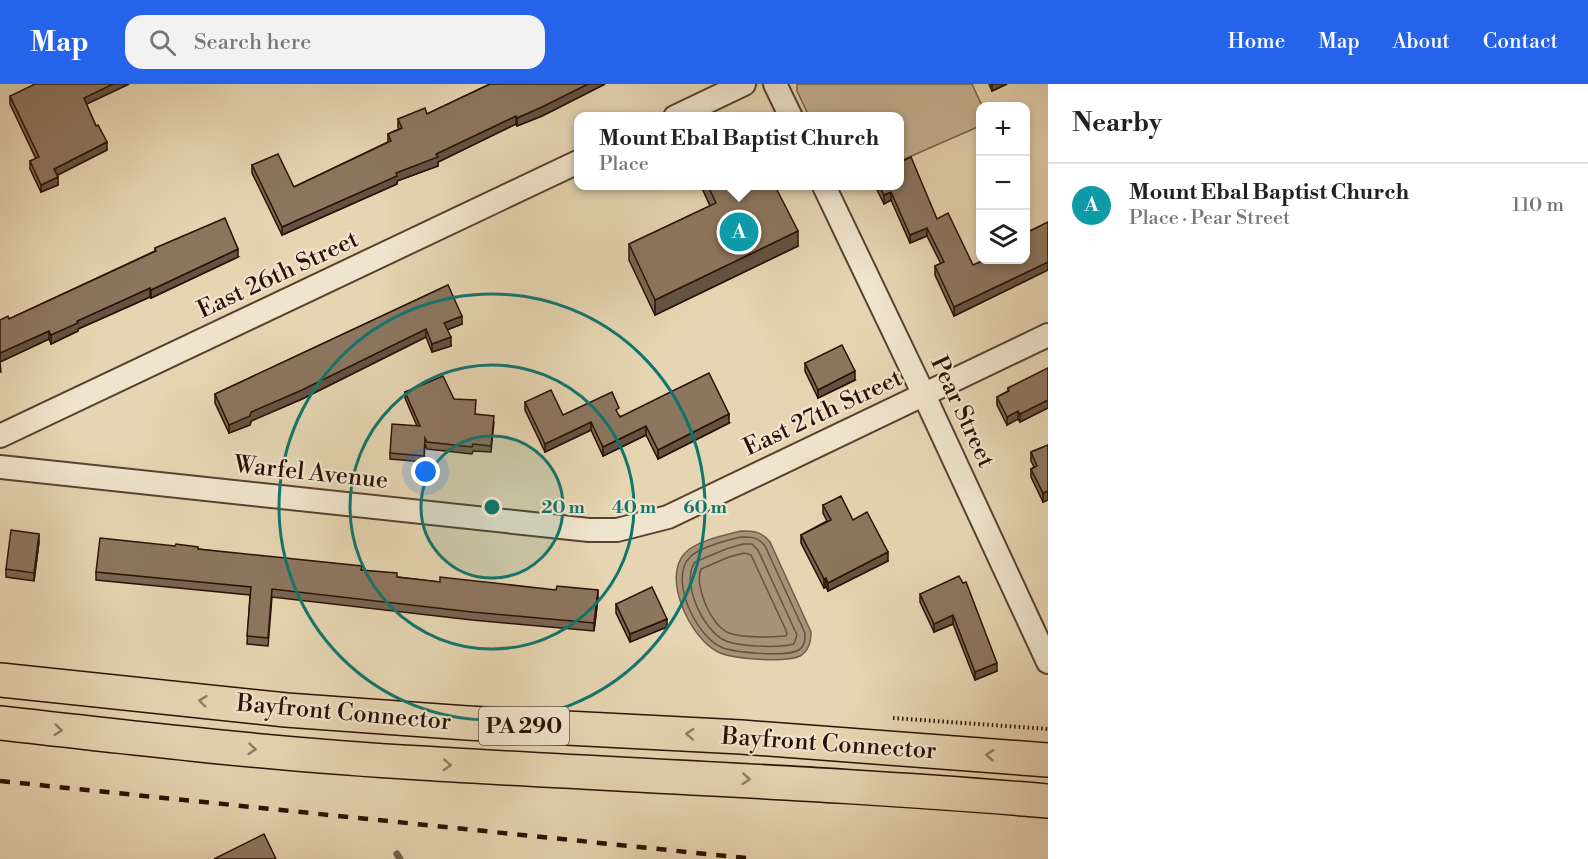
<!DOCTYPE html>
<html lang="en">
<head>
<meta charset="utf-8">
<style>
	:root { --surface:#fff; --page:#f2f2f2; --text:#222; --muted:#767676; --line:#e0e0e0; --accent:#2563eb }
	body { margin:0; font-family:"Libre Bodoni",serif; background:var(--page); color:var(--text) }
	.controls { position:absolute; right:18px; top:18px; display:grid; overflow:hidden; border-radius:12px; box-shadow:0 3px 9px #0003 }
	.controls button { width:54px; height:54px; display:grid; place-items:center; padding:0; border:0; border-bottom:2px solid var(--line); background:var(--surface); color:var(--text); font:30px sans-serif }
	.you { position:absolute; left:426px; top:388px; width:21px; height:21px; margin:-15px; border:4px solid #fff; border-radius:50%; background:#1a73e8; box-shadow:0 0 0 9px #1a73e833 }
	.badge { display:grid; place-items:center; width:39px; height:39px; border-radius:50%; background:var(--accent); color:#fff; font-size:20px; font-weight:700 }
	.pin { position:absolute; translate:-50% -50%; border:3px solid #fff; box-shadow:0 2px 6px #0006 }
	.popup { position:absolute; left:574px; top:28px; width:330px; height:78px; box-sizing:border-box; display:grid; place-content:center; border-radius:12px; background:var(--surface); filter:drop-shadow(0 2px 4px #0005); font-size:20px; white-space:nowrap; color:var(--muted) }
	.popup b { font-size:22px; color:var(--text) }
	.popup::after { content:''; position:absolute; left:50%; top:100%; margin-left:-12px; border:12px solid transparent; border-top-color:var(--surface) }
	.list { margin:0; padding:0; list-style:none }
	h2 { display:flex; justify-content:space-between; align-items:center; height:78px; margin:0; padding:0 24px; font-size:26px }
	h2 small { font-size:20px; font-weight:400; color:var(--muted) }
	.list li { display:grid; grid-template-columns:39px 1fr auto; gap:18px; align-items:center; box-sizing:border-box; height:84px; padding:0 24px; border-top:2px solid var(--line) }
	.list b { display:block; font-size:22px; white-space:nowrap }
	.list p { margin:0; font-size:20px; white-space:nowrap; color:var(--muted) }
	.list em { font-size:20px; font-style:normal; color:var(--muted) }
	.icon { flex:none; width:33px; height:33px; fill:none; stroke:currentColor; stroke-width:2; stroke-linecap:round; stroke-linejoin:round }
	.map { position:relative; flex:none; width:1048px; height:775px; overflow:hidden }
	header { display:flex; align-items:center; gap:36px; box-sizing:border-box; height:84px; padding:0 30px; background:var(--accent); color:#fff }
	header strong { font-size:28px }
	nav { display:flex; gap:33px; margin-inline-start:auto; font-size:21px }
	.search { width:420px; height:54px; background:var(--page); display:flex; align-items:center; gap:15px; box-sizing:border-box; padding:0 21px; border-radius:18px; color:var(--muted); font-size:22px }
	main { display:flex }
	aside { flex:1; background:var(--surface) }
	.map>svg:first-child { display:block }
	.green { fill:#c6b495; stroke:#78624d; stroke-width:1.5 }
	.water { fill:#a69277; stroke:#745e49; stroke-width:1.5 }
	.lines { fill:none; stroke-linecap:round; stroke-linejoin:round }
	.shore { stroke:#68513e; stroke-width:1.5 }
	.stream { stroke:#745e49; stroke-width:7 }
	.minor-casing { stroke:#594130; stroke-width:26 }
	.trunk-casing { stroke:#2a1005; stroke-width:36 }
	.path { stroke:#2a1005; stroke-width:4; stroke-dasharray:1.5 3; stroke-linecap:butt }
	.minor { stroke:#efe4cd; stroke-width:22 }
	.trunk { stroke:#e6d5b2; stroke-width:33 }
	.rail { stroke:#2a1005; stroke-width:4.5; stroke-dasharray:10 10; stroke-linecap:butt }
	.wall { fill:#786552; stroke:#2a1005; stroke-width:1.5 }
	.shaded-wall { fill:#625342; stroke:#2a1005; stroke-width:1.5 }
	.building { fill:#8c765f; stroke:#2a1005; stroke-width:1.5 }
	.oneway { stroke:#917c64 }
	.ring { fill:none; stroke:#0f766e; stroke-width:3 }
	.labels { text-anchor:middle; dominant-baseline:central; stroke-width:4.5; stroke-linejoin:round; paint-order:stroke }
	.shield { fill:#efe4cd; stroke:#655041; stroke-width:1.5 }
	.shield-label { font-size:22px; font-weight:bold; fill:#2a1005 }
	.street-label { font-size:24px; fill:#2a1005; stroke:#efe4cd }
	.centre { fill:#0f766e; stroke:#efe4cd; stroke-width:3 }
	.ring-label { font-size:18px; text-anchor:middle; font-weight:bold; fill:#0f766e; stroke:#efe4cd; stroke-width:4.5; stroke-linejoin:round; paint-order:stroke }
</style>
</head>
<body>
<header>
<strong>Map</strong>
<div class="search"><svg class="icon" aria-label="search" viewBox="0 0 24 24"><circle cx="10" cy="10" r="6"/><path d="M15 15l6 6"/></svg>Search here</div>
<nav><a>Home</a><a>Map</a><a>About</a><a>Contact</a></nav>
</header>
<main>
<div class="map">
<svg width="1048" height="775" viewBox="0 0 1048 775">
	<rect width="100%" height="100%" fill="#e6d5b2"/>
	<filter id="stains"><feTurbulence type="fractalNoise" baseFrequency=".00333" numOctaves="4"/><feColorMatrix values="0 0 0 0 .2 0 0 0 0 .09 0 0 0 0 .02 0 0 0 .5 -.17"/></filter>
	<radialGradient id="worn" r=".72"><stop offset=".6" stop-color="#630" stop-opacity="0"/><stop offset="1" stop-color="#630" stop-opacity=".3"/></radialGradient>
	<path class="green" d="M797 0H972L982 22H981L980 42 900 77V33L809 32 797 7Z"/>
	<path class="water" d="M741 447C754 447 761 447 770 458L811 548C811 558 809 567 800 572 786 579 732 575 718 568 691 555 661 494 685 469 696 457 725 451 741 447Z"/>
	<g class="lines">
		<g class="shore">
			<path d="M741 453C752 453 758 453 765 462L805 549C805 556 805 562 799 566 787 573 734 569 721 563 697 553 668 495 690 473 700 463 728 456 741 453Z"/>
			<path d="M743 460H752L758 466 797 551 794 560C779 564 738 563 724 556 704 547 680 498 695 478L726 465Z"/>
			<path d="M744 469 751 471 784 542 787 549 786 552C771 553 743 554 729 549 711 542 694 502 701 485L729 473Z"/>
		</g>
		<path class="stream" d="M397 770 400 775"/>
		<g class="minor-casing">
			<g id="minor">
				<path d="M775 0 791 33"/>
				<path d="M675 33 744 0"/>
				<path d="M824 102 924 311 1048 578"/>
				<path d="M0 352 578 78"/>
				<path d="M0 383 589 446H617L668 433 1048 251"/>
			</g>
		</g>
		<g class="trunk-casing">
			<g id="trunk">
				<path d="M0 596 286 626 467 639 741 653 1048 676"/>
				<path d="M0 639C140 655 280 671 421 679 630 692 839 699 1048 717"/>
			</g>
		</g>
		<path class="path" d="M893 634 1048 645"/>
		<use href="#minor" class="minor"/>
		<use href="#trunk" class="trunk"/>
		<path class="rail" d="M0 697 755 775"/>
	</g>
	<g class="wall">
		<path d="M129 0 86 20 107 66 57 91 58 101 41 108 30 85V77L36 75 10 20V12Z"/>
		<path d="M490 0H605L542 32 517 42 516 40 438 78V82L397 97V100L282 151 252 89V81L294 103 388 58V50L399 45 398 43V35L427 30Z"/>
		<path d="M989 0H1007L992 7Z"/>
		<path d="M701 102H775L798 162 655 231 629 176V160L710 122Z"/>
		<path d="M875 102H900L937 135 973 181 1026 176V149L1048 138V186L954 232 935 191V182L941 180 927 152 910 159 891 116 884 120Z"/>
		<path d="M155 164 238 173 151 214 150 213 78 245V247L51 260 49 255 0 278 1 288H0V236L9 235 155 167Z"/>
		<path d="M448 201 462 240 447 246 451 262 432 268 426 253 302 315 251 337 250 341 229 349 215 319V310Z"/>
		<path d="M805 279 855 296 818 314 805 287Z"/>
		<path d="M1048 284V324L1020 338 1018 335 1007 341 997 321V313L1008 307V304Z"/>
		<path d="M405 308 454 315 476 330 494 338 491 368 473 367 472 370 427 365 425 360 424 378 390 375V369L417 342 405 314Z"/>
		<path d="M525 318 563 331 619 332 729 339 658 375 646 351 603 372 591 346 545 368 525 326Z"/>
		<path d="M1048 361V416L1043 418 1031 393V385L1034 383 1031 377V368Z"/>
		<path d="M823 421 853 436 888 477 828 507 826 503 824 504 801 459V451L827 437 823 429Z"/>
		<path d="M39 458 34 497 6 493V485Z"/>
		<path d="M198 465 362 486 397 493 440 498 598 514 594 547 472 536 272 513 268 562 247 560 250 511 96 496V488Z"/>
		<path d="M963 499 997 587 975 596 953 540 934 548 920 518V510Z"/>
		<path d="M616 520 667 543 630 558 616 529Z"/>
	</g>
	<g class="shaded-wall">
		<path d="M113 0H129L85 21 84 14 85 13Z"/>
		<path d="M588 0H605L542 32 517 42V34Z"/>
		<path d="M992 0H1007L992 7Z"/>
		<path d="M516 32V40L438 78V82L397 97V100L282 151V143Z"/>
		<path d="M107 58V66L54 93V85Z"/>
		<path d="M58 93V101L41 108V101Z"/>
		<path d="M891 108V116L884 120V111Z"/>
		<path d="M927 144V152L910 159V151Z"/>
		<path d="M798 147V162L655 231V216Z"/>
		<path d="M238 165V173L151 214V206Z"/>
		<path d="M1048 178V186L954 232V223Z"/>
		<path d="M150 204V213L78 245V247L51 260V251L77 237Z"/>
		<path d="M462 232V240L444 247V239Z"/>
		<path d="M426 245V253L302 315 251 337 250 341 229 349V341L251 328Z"/>
		<path d="M49 247V255L0 278V269Z"/>
		<path d="M451 253V262L432 268V260Z"/>
		<path d="M855 287V296L818 314V306Z"/>
		<path d="M1048 316V324L1020 338V330Z"/>
		<path d="M1018 327V335L1007 341V333Z"/>
		<path d="M729 330V339L658 375V366Z"/>
		<path d="M591 338V346L545 368V360Z"/>
		<path d="M646 342V351L603 372V363Z"/>
		<path d="M1048 407V416L1043 418V409Z"/>
		<path d="M39 450V458L34 497V489Z"/>
		<path d="M888 468V477L828 507V499Z"/>
		<path d="M826 494V503L824 504V495Z"/>
		<path d="M598 506V514L594 547V539Z"/>
		<path d="M953 531V540L934 548V540Z"/>
		<path d="M667 535V543L630 558V550Z"/>
		<path d="M997 579V587L975 596V588Z"/>
	</g>
	<g class="building">
		<path d="M35 0H113L84 14 96 42 98 41 107 58 54 85 58 93 41 101 30 77 39 73 10 12Z"/>
		<path d="M490 0H588L542 23 517 34 516 32 436 70 438 73 396 89 397 92 282 143 252 81 278 70 294 103 391 57 388 50 402 44 398 35 425 24 427 30Z"/>
		<path d="M911 73 937 135 948 129 973 181 984 176H1026V155L1027 154 1026 149 1048 138V178L954 223 935 182 944 178 927 144 910 151 891 108 884 111 879 102H900V78Z"/>
		<path d="M708 102H775L798 147 655 216 629 160 716 119Z"/>
		<path d="M225 134 238 165 151 206 150 204 77 237 78 239 51 251 49 247 0 269V236L8 232 9 235 156 167 155 164Z"/>
		<path d="M448 201 462 232 444 239 451 253 432 260 426 245 302 306 251 328 250 332 229 341 215 310Z"/>
		<path d="M842 261 855 287 818 306 805 279Z"/>
		<path d="M1048 284V316L1020 330 1018 327 1007 333 997 313 1009 307 1008 304Z"/>
		<path d="M709 289 729 330 658 366 646 342 603 363 591 338 545 360 525 318 551 306 563 331 612 308 619 324 616 326 620 333Z"/>
		<path d="M443 292 454 315 476 316 475 330 494 332 491 362 473 360 472 363 427 358 425 354 424 372 390 369 392 340 420 342 405 308Z"/>
		<path d="M1048 361V407L1043 409 1031 385 1037 382 1031 368Z"/>
		<path d="M841 412 853 436 867 428 888 468 828 499 826 494 824 495 801 451 831 436 823 421Z"/>
		<path d="M11 446 39 450 34 489 6 485Z"/>
		<path d="M100 454 175 462 176 460 198 463V465L362 482 361 486 397 489V493L440 498V493L556 506 557 502 598 506 594 539 472 528 272 505 268 554 247 552 251 503 96 488Z"/>
		<path d="M959 492 963 499 966 498 997 579 975 588 953 531 934 540 920 510Z"/>
		<path d="M652 503 667 535 630 550 616 520Z"/>
		<path d="M264 750 276 775H214Z"/>
	</g>
	<defs><path id="oneway-chevron" d="M-2-3.5L2.5 0L-2 3.5" fill="none" stroke-width="1.6" stroke-linecap="round" stroke-linejoin="round" transform="scale(1.5)"/></defs>
	<g class="oneway">
		<use href="#oneway-chevron" transform="translate(203 617) rotate(-174)"/>
		<use href="#oneway-chevron" transform="translate(58 646) rotate(6)"/>
		<use href="#oneway-chevron" transform="translate(690 650) rotate(-177)"/>
		<use href="#oneway-chevron" transform="translate(252 665) rotate(5)"/>
		<use href="#oneway-chevron" transform="translate(990 671) rotate(-175)"/>
		<use href="#oneway-chevron" transform="translate(447 681) rotate(3)"/>
		<use href="#oneway-chevron" transform="translate(746 695) rotate(4)"/>
	</g>
	<circle cx="492" cy="423" r="71" fill="#0f766e" fill-opacity=".12"/>
	<g class="ring">
		<circle cx="492" cy="423" r="71"/>
		<circle cx="492" cy="423" r="142"/>
		<circle cx="492" cy="423" r="213"/>
	</g>
	<g class="labels">
		<rect class="shield" x="479" y="623" width="90" height="38" rx="4.5"/>
		<g class="shield-label">
			<text x="524" y="642">PA 290</text>
		</g>
		<g class="street-label">
			<text transform="translate(278 191) rotate(-25)">East 26th Street</text>
			<text transform="translate(962 328) rotate(65)">Pear Street</text>
			<text transform="translate(823 329) rotate(-25)">East 27th Street</text>
			<text transform="translate(311 389) rotate(6)">Warfel Avenue</text>
			<text transform="translate(344 629) rotate(5)">Bayfront Connector</text>
			<text transform="translate(829 660) rotate(4)">Bayfront Connector</text>
		</g>
	</g>
	<circle cx="492" cy="423" r="9" class="centre"/>
	<g class="ring-label">
		<text x="563" y="429">20 m</text>
		<text x="634" y="429">40 m</text>
		<text x="705" y="429">60 m</text>
	</g>
	<rect width="100%" height="100%" filter="url(#stains)"/>
	<rect width="100%" height="100%" fill="url(#worn)"/>
</svg>
<div class="controls">
<button>+</button>
<button>−</button>
<button><svg class="icon" aria-label="layers" viewBox="0 0 24 24"><path d="M12 4l9 5-9 5-9-5zM3 14l9 5 9-5"/></svg></button>
</div>
<div class="you"></div>
<div class="pin badge" style="left:739px;top:148px;background:#0f9aa8">A</div>
<div class="popup"><b>Mount Ebal Baptist Church</b>Place</div>
</div>
<aside>
<h2>Nearby<small></small></h2>
<ul class="list">
<li><span class="badge" style="background:#0f9aa8">A</span><div><b>Mount Ebal Baptist Church</b><p>Place · Pear Street</p></div><em>110 m</em></li>
</ul>
</aside>
</main>
</body>
</html>
